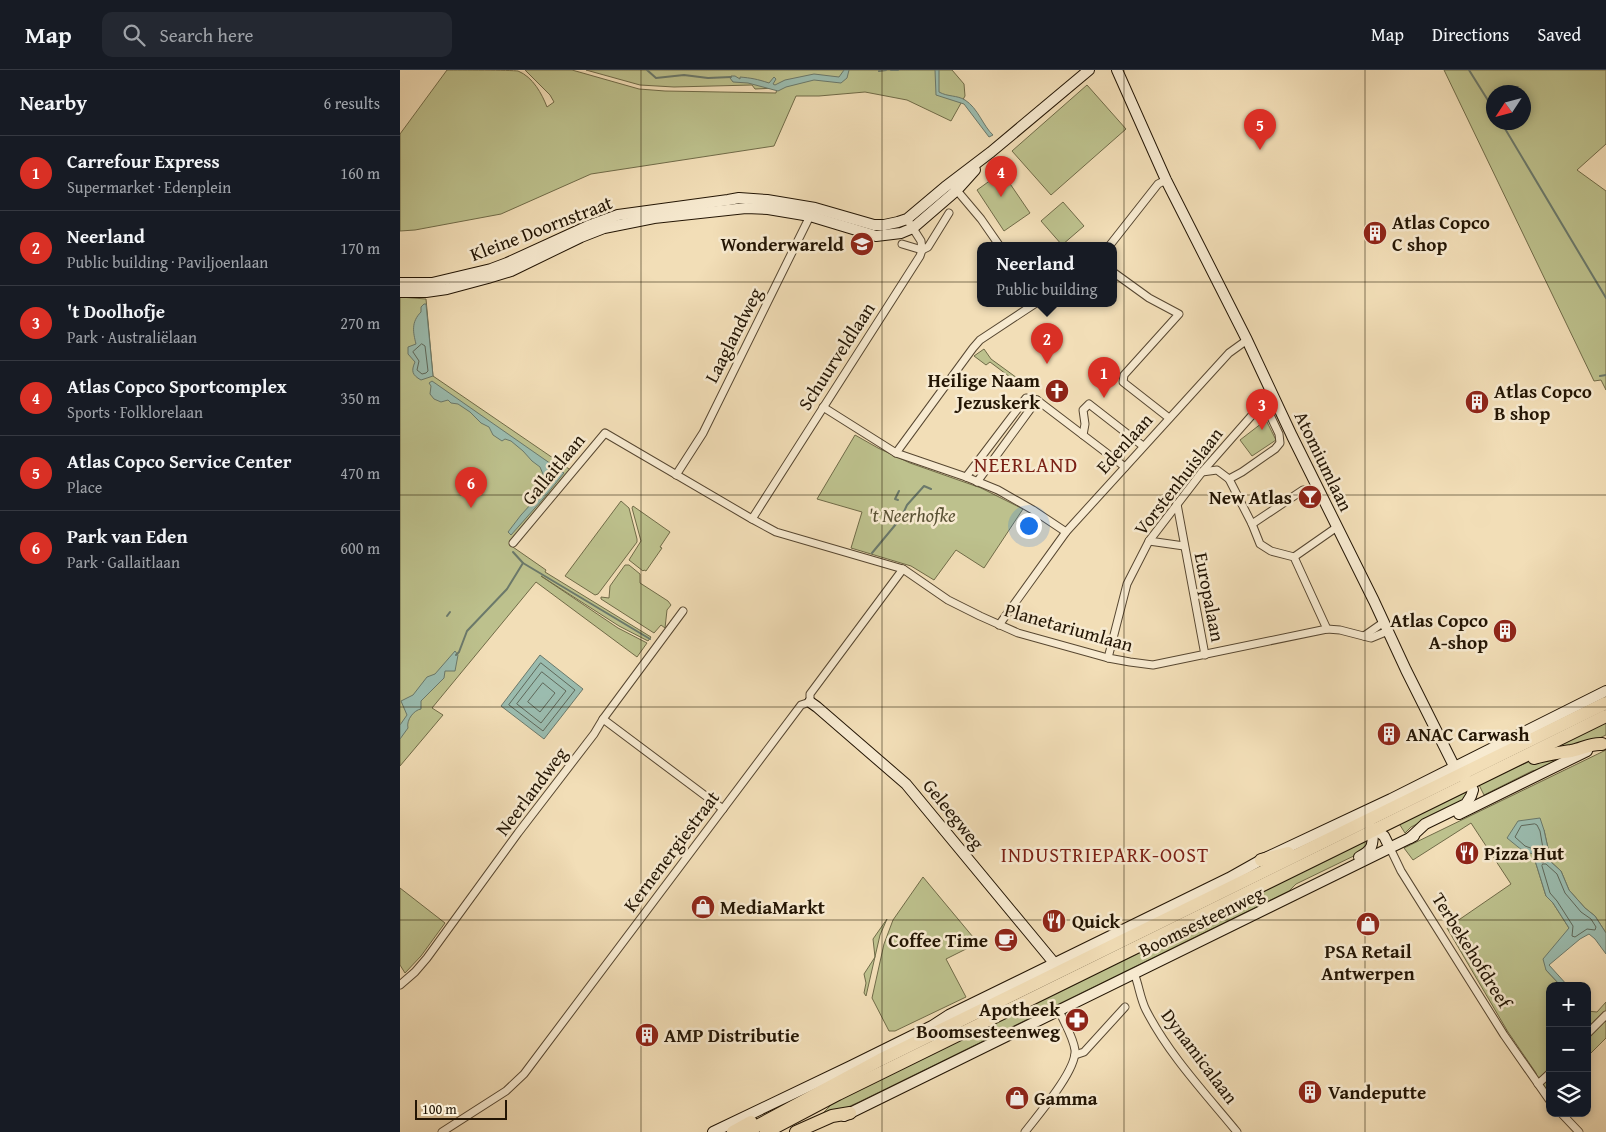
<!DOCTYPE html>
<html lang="en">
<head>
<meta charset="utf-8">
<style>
	:root { --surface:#171b24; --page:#242831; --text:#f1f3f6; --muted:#9ea1a6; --line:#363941; --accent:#d93025 }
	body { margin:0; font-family:"Gentium Book Plus",serif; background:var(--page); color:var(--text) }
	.controls { position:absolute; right:15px; bottom:15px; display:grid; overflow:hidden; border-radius:10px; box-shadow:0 2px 8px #0003 }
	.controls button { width:45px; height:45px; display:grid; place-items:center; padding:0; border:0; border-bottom:1px solid var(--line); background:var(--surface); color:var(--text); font:25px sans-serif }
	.compass { position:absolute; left:1086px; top:15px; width:45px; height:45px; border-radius:50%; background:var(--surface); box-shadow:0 2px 8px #0003; rotate:234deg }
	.scale { position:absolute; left:15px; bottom:12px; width:92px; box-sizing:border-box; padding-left:5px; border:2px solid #231504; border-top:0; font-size:14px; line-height:18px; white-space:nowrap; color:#231504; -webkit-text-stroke:4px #f7ead0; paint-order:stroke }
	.you { position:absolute; left:628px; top:455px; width:18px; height:18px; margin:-12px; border:4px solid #fff; border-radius:50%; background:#1a73e8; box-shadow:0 0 0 8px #1a73e833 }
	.badge { display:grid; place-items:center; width:32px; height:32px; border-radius:50%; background:var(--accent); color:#fff; font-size:16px; font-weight:700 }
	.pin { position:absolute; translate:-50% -41px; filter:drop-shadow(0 1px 2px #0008) }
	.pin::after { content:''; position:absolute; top:26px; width:18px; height:15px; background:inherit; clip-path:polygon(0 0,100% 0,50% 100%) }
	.popup { position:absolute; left:577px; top:172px; width:140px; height:65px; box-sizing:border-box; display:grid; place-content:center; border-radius:10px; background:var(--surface); filter:drop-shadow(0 1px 4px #0005); font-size:16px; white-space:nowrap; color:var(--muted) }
	.popup b { font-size:19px; color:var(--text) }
	.popup::after { content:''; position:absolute; left:50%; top:100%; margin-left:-10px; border:10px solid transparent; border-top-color:var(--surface) }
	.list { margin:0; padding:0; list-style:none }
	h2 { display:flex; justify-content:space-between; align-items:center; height:65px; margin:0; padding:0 20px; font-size:21px }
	h2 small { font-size:16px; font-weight:400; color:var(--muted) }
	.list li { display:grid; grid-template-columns:32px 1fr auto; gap:15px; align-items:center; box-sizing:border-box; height:75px; padding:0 20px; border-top:1px solid var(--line) }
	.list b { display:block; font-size:19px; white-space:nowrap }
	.list p { margin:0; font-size:16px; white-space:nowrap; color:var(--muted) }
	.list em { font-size:16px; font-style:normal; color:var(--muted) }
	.icon { flex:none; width:28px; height:28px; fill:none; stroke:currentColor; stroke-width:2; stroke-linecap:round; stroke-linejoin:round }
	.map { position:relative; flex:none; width:1206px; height:1062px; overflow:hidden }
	header { display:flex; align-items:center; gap:30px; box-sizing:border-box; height:70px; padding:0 25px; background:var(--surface); border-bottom:1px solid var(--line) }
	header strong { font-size:24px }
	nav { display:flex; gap:28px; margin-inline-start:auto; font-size:18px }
	.search { width:350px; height:45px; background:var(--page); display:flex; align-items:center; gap:12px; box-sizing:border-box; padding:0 18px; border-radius:10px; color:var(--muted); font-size:19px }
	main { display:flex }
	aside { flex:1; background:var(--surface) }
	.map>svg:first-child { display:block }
	.green { fill:#bdc18d; stroke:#706b48; fill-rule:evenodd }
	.water { fill:#9bbcaf; stroke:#6b796b }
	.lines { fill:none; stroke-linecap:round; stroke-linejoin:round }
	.shore { stroke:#5f685a; stroke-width:1 }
	.stream { stroke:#6b796b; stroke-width:2 }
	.street-casing { stroke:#574731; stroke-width:9 }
	.secondary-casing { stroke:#231504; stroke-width:12 }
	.highway-casing { stroke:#231504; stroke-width:14 }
	.street { stroke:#f7ead0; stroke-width:7 }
	.secondary { stroke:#f7ead0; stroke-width:10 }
	.highway { stroke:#f2deb7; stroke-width:12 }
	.grid { fill:none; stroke:#231504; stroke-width:1; stroke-opacity:0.55 }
	.labels { text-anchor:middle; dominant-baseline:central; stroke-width:5; stroke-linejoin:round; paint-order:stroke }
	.poi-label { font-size:19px; font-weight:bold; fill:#231504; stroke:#f7ead0; text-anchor:start }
	.street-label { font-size:19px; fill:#231504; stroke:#f7ead0 }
	.park-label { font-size:19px; font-style:italic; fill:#595134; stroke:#f7ead0 }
	.neighbourhood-label { font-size:20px; letter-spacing:1px; fill:#7a1f14; stroke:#f7ead0 }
	.quarter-label { font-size:21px; letter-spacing:1px; fill:#7a1f14; stroke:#f7ead0 }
</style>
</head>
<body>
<header>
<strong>Map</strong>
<div class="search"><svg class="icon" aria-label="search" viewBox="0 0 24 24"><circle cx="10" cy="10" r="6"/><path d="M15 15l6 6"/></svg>Search here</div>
<nav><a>Map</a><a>Directions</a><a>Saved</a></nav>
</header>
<main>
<aside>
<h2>Nearby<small>6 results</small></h2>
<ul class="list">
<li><span class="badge">1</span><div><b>Carrefour Express</b><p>Supermarket · Edenplein</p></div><em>160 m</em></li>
<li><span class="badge">2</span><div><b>Neerland</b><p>Public building · Paviljoenlaan</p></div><em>170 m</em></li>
<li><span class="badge">3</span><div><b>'t Doolhofje</b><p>Park · Australiëlaan</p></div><em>270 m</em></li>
<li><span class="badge">4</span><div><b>Atlas Copco Sportcomplex</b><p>Sports · Folklorelaan</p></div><em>350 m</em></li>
<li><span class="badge">5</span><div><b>Atlas Copco Service Center</b><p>Place</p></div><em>470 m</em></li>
<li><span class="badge">6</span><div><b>Park van Eden</b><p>Park · Gallaitlaan</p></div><em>600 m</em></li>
</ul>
</aside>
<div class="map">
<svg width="1206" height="1062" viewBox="0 0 1206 1062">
	<rect width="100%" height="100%" fill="#f2deb7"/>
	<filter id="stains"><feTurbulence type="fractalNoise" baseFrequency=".004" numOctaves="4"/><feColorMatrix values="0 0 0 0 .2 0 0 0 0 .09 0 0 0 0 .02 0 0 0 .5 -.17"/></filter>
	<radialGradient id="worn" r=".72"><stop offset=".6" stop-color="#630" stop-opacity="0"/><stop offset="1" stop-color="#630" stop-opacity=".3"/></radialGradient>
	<g class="green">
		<path d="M47 0C59 0 111 0 118 1 133 7 142 24 147 37L154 32 150 25 125 0H172L239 19 265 21 376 23 377 18 355 19 352 15 274 17 240 15 186 0H552L564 14 565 26 551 51 507 30 465 22 419 26H396L374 76 191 104 101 144 15 160 0 161V64Z"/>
		<path d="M1044 0H1206V74L1177 100 1206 121V320L1201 310 1194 311ZM1094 22H1124V52H1094Z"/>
		<path d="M687 15 726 59 651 125 612 81Z"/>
		<path d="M602 102 630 143 604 161 577 120Z"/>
		<path d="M663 132 684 156 662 175 641 151Z"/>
		<path d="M0 227 26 229 33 306 172 401 110 475 146 500 145 502 251 567 248 571 219 556 141 506 218 558 247 573 237 587 136 512 32 638 43 645 0 696Z"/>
		<path d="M584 279 591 289 628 316 626 319 590 292 586 295 574 286Z"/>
		<path d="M866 350 876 370 852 386 840 370Z"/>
		<path d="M455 365 478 378 510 393 581 418 623 439 584 498 556 480 534 510 511 496 451 478 462 442 417 429Z"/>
		<path d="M221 431 229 438 237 469V472L198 524 195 525 165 506Z"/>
		<path d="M233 436 270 462 260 477 262 478 246 501 244 500 243 501 229 490 241 471 232 438Z"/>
		<path d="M225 495H229L240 504V513L268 531 271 535 267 540 265 558 261 555 254 563 201 529V527L209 528 210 516Z"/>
		<path d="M1206 650V665L1189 673 1145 679Z"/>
		<path d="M1206 680V863L1195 846 1185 838 1169 820 1161 801 1151 792 1144 760 1133 784 1146 826 1153 833 1169 858 1146 900 1161 916H1150V1026L1138 1014 1136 1003 1108 962 1047 858 1111 814 1071 753 1013 790 1004 778Z"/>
		<path d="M1175 682 1145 698 1132 701 1084 725 1078 713 1138 688Z"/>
		<path d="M1068 718V722L1061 732 1011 757 1005 763 998 752Z"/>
		<path d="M968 767 969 773 964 781 896 814 889 821 459 1032 419 1050H416L433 1033Z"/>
		<path d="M523 807 578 873 546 889 566 927 495 961H489L472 928 484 874 493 850Z"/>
		<path d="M0 818 45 853 21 886 5 903 0 895Z"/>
		<path d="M487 849 480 865 466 926 464 923 466 913 464 904 475 887 473 869Z"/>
		<path d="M1206 932V968L1187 987V941L1197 942Z"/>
	</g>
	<g class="water">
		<path d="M444 0H449L447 8 441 13 414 10 386 17 378 21 348 13 333 12 330 8 331 6H335L340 9V7C351 8 357 9 369 13L374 7 376 9 373 14 375 15 385 10 414 4 439 7Z"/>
		<path d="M535 0H539V22C548 27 557 25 565 30 578 38 583 56 593 65L589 67 564 34 536 25Z"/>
		<path d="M24 234H26L33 306 21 310C12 305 11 301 15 292L8 284V277L16 274C13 262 11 252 21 242V237Z"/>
		<path d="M32 311 164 403 143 429 111 465 108 462 121 445 141 423 145 415V409L140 397 132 391 123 381 111 371 105 369 102 371 93 365 89 357 81 353 70 342 58 334 51 333 48 330 41 332 34 329 30 324 31 316 29 313Z"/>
		<path d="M55 581 58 585 55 601H45L44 608 21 631V639C14 640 6 650 8 658L0 669V655L7 645 1 631 13 625 27 607 35 604Z"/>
		<path d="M140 585 183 619 144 669 101 636Z"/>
		<path d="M1140 748 1144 760 1151 792 1161 801 1169 820 1185 838 1195 846 1206 863V884L1195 869 1189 864 1180 869 1149 895 1168 916H1161L1146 900 1143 889 1169 858 1153 833 1146 826 1133 784 1123 781 1107 768 1118 751Z"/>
	</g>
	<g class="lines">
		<g class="shore">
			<path d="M22 274 25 276 28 301 26 303 22 304 17 300 19 291 13 282Z"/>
			<path d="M141 593 175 620 143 661 109 635Z"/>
			<path d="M142 602 166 621 141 653 117 634Z"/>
			<path d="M143 613 155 623 140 642 128 632Z"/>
			<path d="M1135 754 1137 755 1140 761 1145 790 1143 793 1140 791 1136 780 1125 776 1115 767 1121 756Z"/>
			<path d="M1143 794H1146L1157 804 1165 823 1181 842 1191 849 1196 857 1195 860 1187 859 1175 867 1172 866 1173 856 1157 831 1150 823 1142 796Z"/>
		</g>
		<g class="stream">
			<path d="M247 0 256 8 284 5 308 8 331 7"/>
			<path d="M491 0H498"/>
			<path d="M1069 0 1094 40"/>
			<path d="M479 1 486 0"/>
			<path d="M1101 52 1206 228"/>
			<path d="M1200 306 1206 305"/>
			<path d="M498 430 495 429 499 421"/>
			<path d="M113 482 123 493 250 569"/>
			<path d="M472 483 501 448 507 435 524 416 531 419"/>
			<path d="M47 546 50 542"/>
			<path d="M56 585 59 582 67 561 107 519 123 493"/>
		</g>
		<g class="street-casing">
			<g id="street">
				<path d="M554 117 581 149 599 175"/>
				<path d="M507 149 521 171 522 180"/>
				<path d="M502 174 522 180"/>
				<path d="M710 175 758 114 766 110"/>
				<path d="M713 202 749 228 779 244 724 305 723 312 769 348"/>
				<path d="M423 337 496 383 566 407 598 420 633 440 666 462"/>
				<path d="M683 365 685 354 683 340 689 334 743 376"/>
				<path d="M496 383 573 278 580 270 636 233"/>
				<path d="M802 402 817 400 829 409 852 454 860 474 871 481 894 487 927 559"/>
				<path d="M276 405 303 363 411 144"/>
				<path d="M566 407 626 328 637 330 725 397"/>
				<path d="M577 412 637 330"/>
				<path d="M777 434 805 585"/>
				<path d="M352 449 520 186 522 180 528 177 549 143"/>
				<path d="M852 454 903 420"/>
				<path d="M749 471 784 476"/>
				<path d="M113 473 205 363 352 449 376 462 503 499 548 530 580 546 618 563 708 588 730 592 753 595 927 559 940 560 971 568 988 561"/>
				<path d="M894 487 937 457"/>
				<path d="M599 555 666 462 829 283 847 270"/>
				<path d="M964 566 984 552"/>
				<path d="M708 588 727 514 749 471 802 402 853 344 863 341 870 345 879 364 880 373 875 379 842 402 829 409"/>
				<path d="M203 649 323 739"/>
				<path d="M990 778 1001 801 1104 965 1150 1031"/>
				<path d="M734 903C739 915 740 928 746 940 769 985 805 1023 837 1062"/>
				<path d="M0 915 15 902 27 888 118 763 194 664 203 649 283 541"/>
				<path d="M1187 964 1206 945"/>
				<path d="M675 985 684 982 725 937"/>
				<path d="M1138 1014 1150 1003"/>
				<path d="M1161 1043 1179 1062"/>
				<path d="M42 1062 106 1021 124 1004 401 635 410 632V624L503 499"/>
				<path d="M625 1062C638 1045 677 1000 675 980 673 966 664 953 659 940"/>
			</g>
		</g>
		<g class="secondary-casing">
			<g id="secondary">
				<path d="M717 0 766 110 847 270 892 366 974 531 1006 600 1054 696 1069 713 1073 720 1071 726 1066 734 1025 754 1010 768"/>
				<path d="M0 213H32L91 199 107 193 188 156 218 145 328 130 339 128 367 130 415 138 474 155H484L498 152 507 149 545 117 591 82 689 0"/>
				<path d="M0 222H26L47 219 88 208 111 201 181 167 204 158 254 148 346 138 368 139 410 146 476 166 501 163 513 158 557 120 575 100"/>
				<path d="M410 632 417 637 506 714 655 894"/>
				<path d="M1059 744 1187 681"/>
				<path d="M971 757 984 766 990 778"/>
				<path d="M959 787C973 780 973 775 973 760"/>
				<path d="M444 1046 1014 766"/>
				<path d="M313 1062 451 996 532 956 549 945 829 808 861 790 991 729 1206 621"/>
			</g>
		</g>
		<g class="highway-casing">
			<g id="highway">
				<path d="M1134 688C1147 684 1158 683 1171 681 1182 679 1191 673 1202 674"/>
				<path d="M861 790 888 783"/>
				<path d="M333 1062 351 1052"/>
				<path d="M346 1062 480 990 1206 633"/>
				<path d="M366 1062 438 1024 1206 646"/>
				<path d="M396 1062 432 1046 450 1043"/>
			</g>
		</g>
		<use href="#street" class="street"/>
		<use href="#secondary" class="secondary"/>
		<use href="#highway" class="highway"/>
	</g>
	<path class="grid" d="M241 0V1062M482 0V1062M724 0V1062M965 0V1062M0 212H1206M0 425H1206M0 637H1206M0 850H1206"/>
	<defs>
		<g id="building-disc" transform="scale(1.25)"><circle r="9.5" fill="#8f2418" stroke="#f7ead0"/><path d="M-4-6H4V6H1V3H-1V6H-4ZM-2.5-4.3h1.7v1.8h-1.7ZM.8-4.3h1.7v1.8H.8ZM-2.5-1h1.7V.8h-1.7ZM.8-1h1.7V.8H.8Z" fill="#fff"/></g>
		<g id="school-disc" transform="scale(1.25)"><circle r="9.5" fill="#8f2418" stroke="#f7ead0"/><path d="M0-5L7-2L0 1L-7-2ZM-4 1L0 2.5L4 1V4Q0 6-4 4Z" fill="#fff"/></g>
		<g id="church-disc" transform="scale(1.25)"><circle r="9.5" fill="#8f2418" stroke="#f7ead0"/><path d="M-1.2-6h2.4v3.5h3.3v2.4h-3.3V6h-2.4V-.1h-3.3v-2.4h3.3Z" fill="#fff"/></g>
		<g id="bar-disc" transform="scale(1.25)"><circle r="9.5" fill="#8f2418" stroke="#f7ead0"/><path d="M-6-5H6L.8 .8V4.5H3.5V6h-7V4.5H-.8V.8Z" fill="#fff"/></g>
		<g id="restaurant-disc" transform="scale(1.25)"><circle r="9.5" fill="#8f2418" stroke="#f7ead0"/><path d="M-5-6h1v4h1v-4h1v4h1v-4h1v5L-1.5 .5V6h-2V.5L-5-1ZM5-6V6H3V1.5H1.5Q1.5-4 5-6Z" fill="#fff"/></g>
		<g id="shop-disc" transform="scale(1.25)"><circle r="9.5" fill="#8f2418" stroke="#f7ead0"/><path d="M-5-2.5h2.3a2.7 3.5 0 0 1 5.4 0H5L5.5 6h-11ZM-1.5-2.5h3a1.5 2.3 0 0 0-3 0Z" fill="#fff"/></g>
		<g id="cafe-disc" transform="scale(1.25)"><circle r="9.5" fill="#8f2418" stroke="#f7ead0"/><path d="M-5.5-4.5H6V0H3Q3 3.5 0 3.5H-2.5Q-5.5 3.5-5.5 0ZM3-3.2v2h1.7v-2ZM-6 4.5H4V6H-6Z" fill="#fff"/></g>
		<g id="pharmacy-disc" transform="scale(1.25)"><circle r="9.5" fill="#8f2418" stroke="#f7ead0"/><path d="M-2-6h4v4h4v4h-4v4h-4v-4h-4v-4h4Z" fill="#fff"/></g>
	</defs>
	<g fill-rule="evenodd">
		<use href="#building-disc" x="975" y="163"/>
		<use href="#school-disc" x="462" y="174"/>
		<use href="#church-disc" x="657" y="321"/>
		<use href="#building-disc" x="1077" y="332"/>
		<use href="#bar-disc" x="910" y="427"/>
		<use href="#building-disc" x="1105" y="561"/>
		<use href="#building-disc" x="989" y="664"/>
		<use href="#restaurant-disc" x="1067" y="783"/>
		<use href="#shop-disc" x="303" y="837"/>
		<use href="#restaurant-disc" x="654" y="851"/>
		<use href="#shop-disc" x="968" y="854"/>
		<use href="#cafe-disc" x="606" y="870"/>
		<use href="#pharmacy-disc" x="677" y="950"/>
		<use href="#building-disc" x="247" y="965"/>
		<use href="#building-disc" x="910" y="1022"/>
		<use href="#shop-disc" x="617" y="1028"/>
	</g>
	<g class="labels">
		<g class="poi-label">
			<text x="992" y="152">Atlas Copco<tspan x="992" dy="22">C shop</tspan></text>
			<text x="444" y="174" text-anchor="end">Wonderwareld</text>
			<text x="640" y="310" text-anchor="end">Heilige Naam<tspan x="640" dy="22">Jezuskerk</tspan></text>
			<text x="1094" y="321">Atlas Copco<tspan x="1094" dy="22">B shop</tspan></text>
			<text x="892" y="427" text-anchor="end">New Atlas</text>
			<text x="1088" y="550" text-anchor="end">Atlas Copco<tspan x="1088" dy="22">A-shop</tspan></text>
			<text x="1006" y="664">ANAC Carwash</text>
			<text x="1084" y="783">Pizza Hut</text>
			<text x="320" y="837">MediaMarkt</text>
			<text x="672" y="851">Quick</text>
			<text x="588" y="870" text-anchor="end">Coffee Time</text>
			<text x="968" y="881" text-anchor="middle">PSA Retail<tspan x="968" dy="22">Antwerpen</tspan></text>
			<text x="660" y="939" text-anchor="end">Apotheek<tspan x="660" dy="22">Boomsesteenweg</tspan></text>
			<text x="264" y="965">AMP Distributie</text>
			<text x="928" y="1022">Vandeputte</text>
			<text x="634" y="1028">Gamma</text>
		</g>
		<g class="street-label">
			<text transform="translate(141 158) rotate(-21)">Kleine Doornstraat</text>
			<text transform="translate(333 265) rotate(-63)">Laaglandweg</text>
			<text transform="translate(436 286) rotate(-57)">Schuurveldlaan</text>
			<text transform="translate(724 373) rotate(-48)">Edenlaan</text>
			<text transform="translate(924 391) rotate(64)">Atomiumlaan</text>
			<text transform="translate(153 399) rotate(-50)">Gallaitlaan</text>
			<text transform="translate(778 411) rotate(-52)">Vorstenhuislaan</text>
			<text transform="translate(810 527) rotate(79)">Europalaan</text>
			<text transform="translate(669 557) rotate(16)">Planetariumlaan</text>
			<text transform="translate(131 721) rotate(-53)">Neerlandweg</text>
			<text transform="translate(554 744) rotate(51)">Geleegweg</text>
			<text transform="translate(271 781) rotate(-53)">Kernenergiestraat</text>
			<text transform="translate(801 851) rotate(-26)">Boomsesteenweg</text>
			<text transform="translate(1072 880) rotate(58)">Terbekehofdreef</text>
			<text transform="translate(800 986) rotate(53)">Dynamicalaan</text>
		</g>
		<g class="park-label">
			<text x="512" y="445">'t Neerhofke</text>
		</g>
		<g class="neighbourhood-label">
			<text x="705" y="784">INDUSTRIEPARK-OOST</text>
		</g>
		<g class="quarter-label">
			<text x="626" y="394">NEERLAND</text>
		</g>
	</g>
	<rect width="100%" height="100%" filter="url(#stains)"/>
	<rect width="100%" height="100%" fill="url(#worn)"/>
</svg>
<div class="controls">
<button>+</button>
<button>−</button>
<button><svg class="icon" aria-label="layers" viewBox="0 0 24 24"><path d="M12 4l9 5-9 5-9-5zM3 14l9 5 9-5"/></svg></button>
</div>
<svg class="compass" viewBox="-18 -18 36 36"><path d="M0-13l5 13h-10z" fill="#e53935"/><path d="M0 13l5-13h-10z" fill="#9ea1a6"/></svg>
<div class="scale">100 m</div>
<div class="you"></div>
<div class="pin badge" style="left:704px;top:328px">1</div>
<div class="pin badge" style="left:647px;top:294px">2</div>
<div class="popup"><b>Neerland</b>Public building</div>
<div class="pin badge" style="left:862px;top:360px">3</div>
<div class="pin badge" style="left:601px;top:127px">4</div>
<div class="pin badge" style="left:860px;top:80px">5</div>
<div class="pin badge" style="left:71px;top:438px">6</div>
</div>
</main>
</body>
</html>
